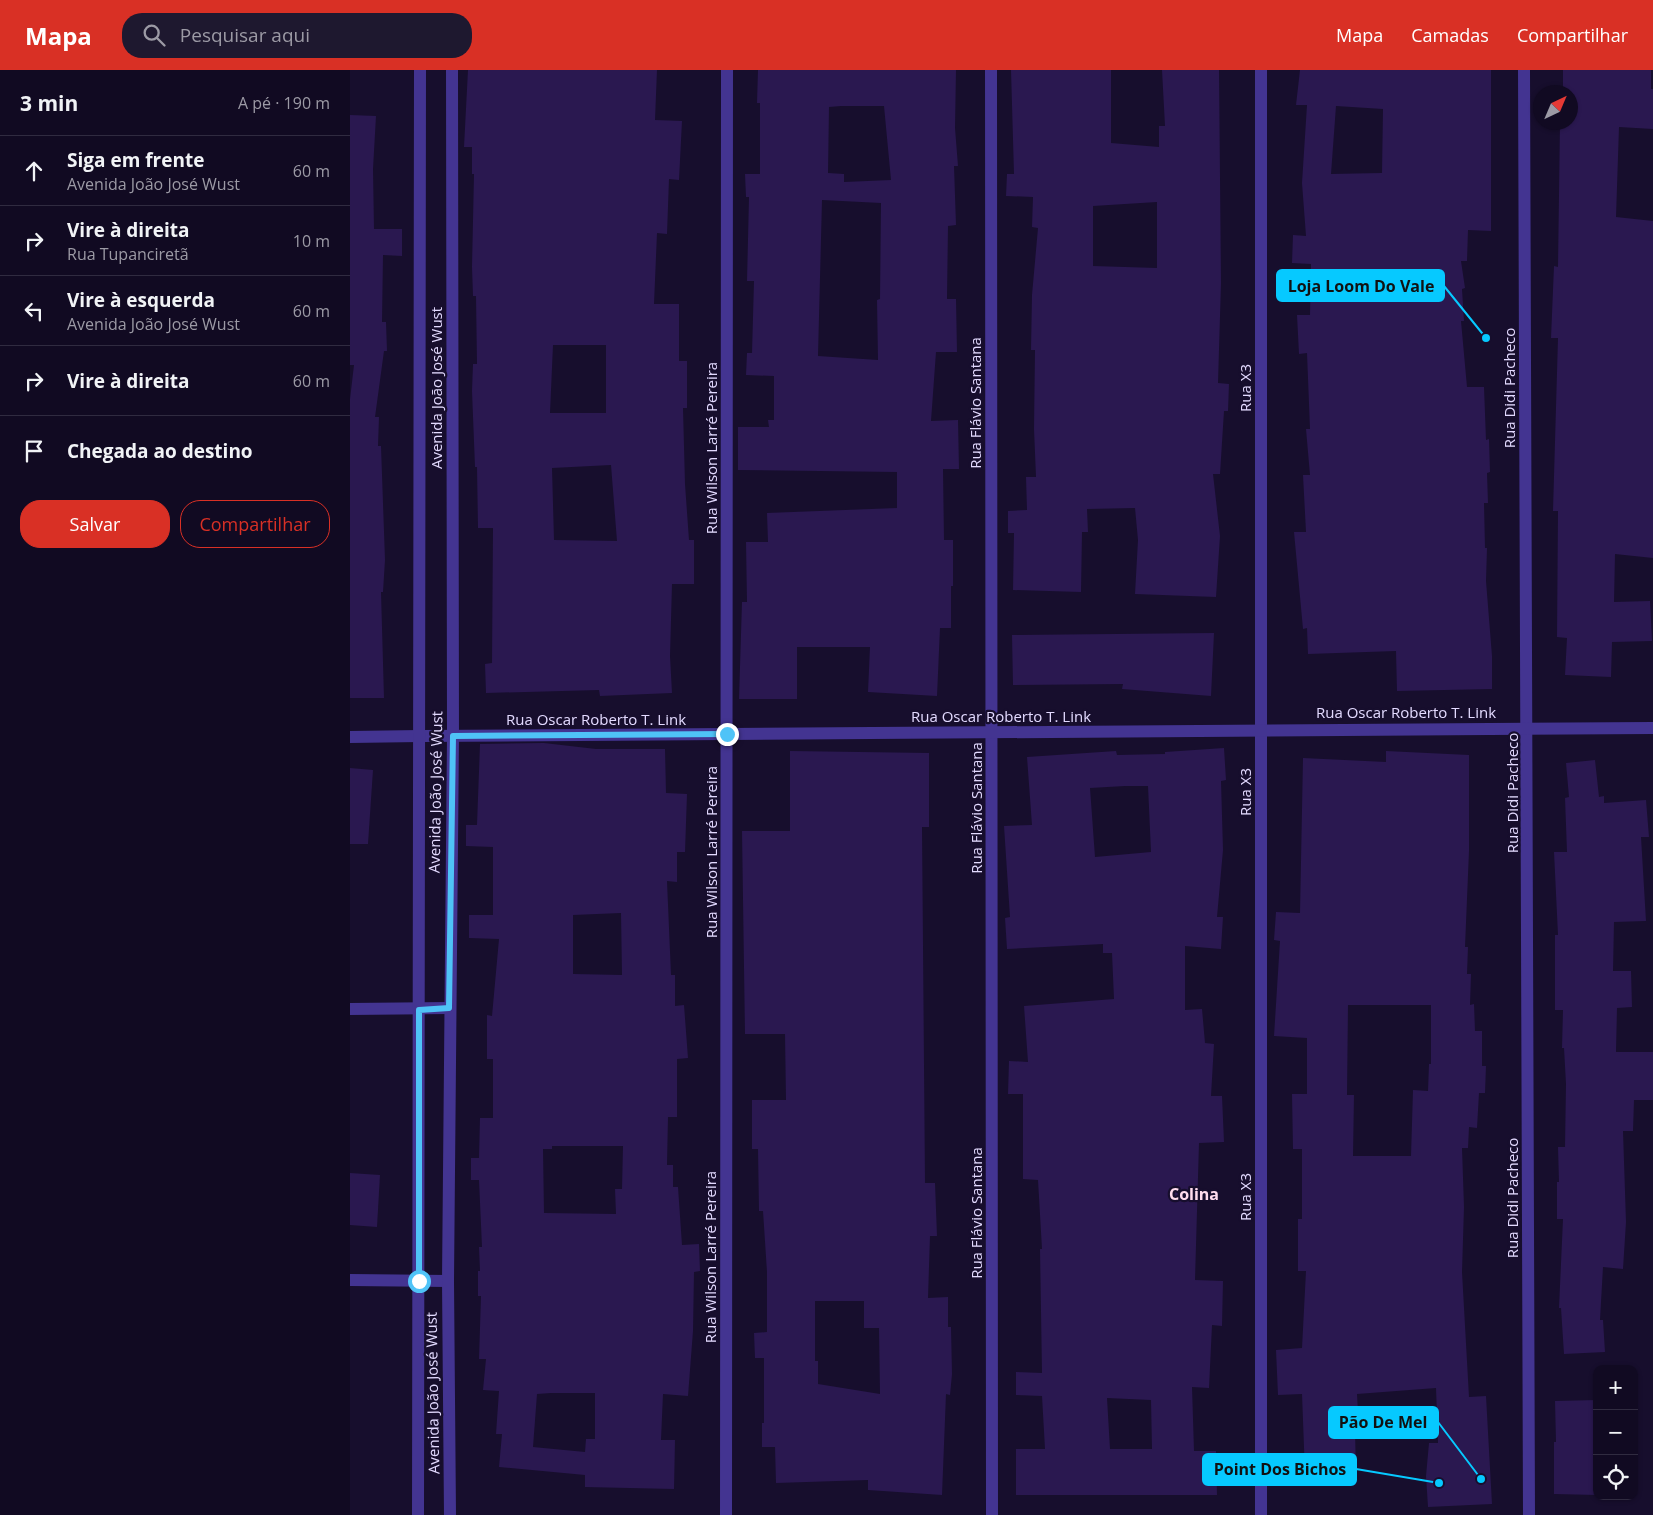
<!DOCTYPE html>
<html lang="pt">
<head>
<meta charset="utf-8">
<style>
	:root { --surface:#110a22; --page:#1e182f; --text:#f1f3f6; --muted:#9c9aa5; --line:#302b40; --accent:#d93025 }
	body { margin:0; font-family:"Open Sans",sans-serif; background:var(--page); color:var(--text) }
	.controls { position:absolute; right:15px; bottom:15px; display:grid; overflow:hidden; border-radius:10px; box-shadow:0 1px 4px #0004 }
	.controls button { width:45px; height:45px; display:grid; place-items:center; padding:0; border:0; border-bottom:1px solid var(--line); background:var(--surface); color:var(--text); font:25px sans-serif }
	.compass { position:absolute; left:1183px; top:15px; width:45px; height:45px; border-radius:50%; background:var(--surface); box-shadow:0 1px 4px #0004; rotate:44deg }
	.stop { position:absolute; width:15px; height:15px; margin:-11px; border:4px solid #4fc3f7; border-radius:50%; background:#fff }
	.stop.end { background:#4fc3f7; border-color:#fff; box-shadow:0 1px 5px #0008 }
	.list { margin:0; padding:0; list-style:none }
	h2 { display:flex; justify-content:space-between; align-items:center; height:65px; margin:0; padding:0 20px; font-size:21px }
	h2 small { font-size:16px; font-weight:400; color:var(--muted) }
	.list li { display:grid; grid-template-columns:32px 1fr auto; gap:15px; align-items:center; box-sizing:border-box; height:70px; padding:0 20px; border-top:1px solid var(--line) }
	.list b { display:block; font-size:19px; white-space:nowrap }
	.list p { margin:0; font-size:16px; white-space:nowrap; color:var(--muted) }
	.list em { font-size:16px; font-style:normal; color:var(--muted) }
	.actions { display:flex; gap:10px; padding:15px 20px }
	.actions a { flex:1; padding:11px 0; border:1px solid var(--accent); border-radius:20px; text-align:center; font-size:18px; color:var(--accent) }
	.actions .main { background:var(--accent); color:#fff }
	.icon { flex:none; width:28px; height:28px; fill:none; stroke:currentColor; stroke-width:2; stroke-linecap:round; stroke-linejoin:round }
	.map { position:relative; flex:none; width:1303px; height:1445px; overflow:hidden }
	header { display:flex; align-items:center; gap:30px; box-sizing:border-box; height:70px; padding:0 25px; background:var(--accent); color:#fff }
	header strong { font-size:24px }
	nav { display:flex; gap:28px; margin-inline-start:auto; font-size:18px }
	.search { width:350px; height:45px; background:var(--page); display:flex; align-items:center; gap:12px; box-sizing:border-box; padding:0 18px; border-radius:20px; color:var(--muted); font-size:19px }
	main { display:flex }
	aside { flex:1; background:var(--surface) }
	.map>svg:first-child { display:block }
	.building { fill:#2a1850; fill-rule:evenodd }
	.lines { fill:none; stroke-linecap:round; stroke-linejoin:round }
	.minor { stroke:#433491; stroke-width:12 }
	.tertiary { stroke:#433491; stroke-width:12 }
	.route { stroke:#4fc3f7; stroke-width:6 }
	.labels { text-anchor:middle; dominant-baseline:central; stroke-width:4.5; stroke-linejoin:round; paint-order:stroke }
	.street-label { font-size:15px; fill:#e3daff; stroke:#170e2d }
	.neighbourhood-label { font-size:16px; font-weight:bold; fill:#ffdcee; stroke:#170e2d }
	.leader { fill:none; stroke:#06c9ff; stroke-width:2 }
	.callout-dot { fill:#06c9ff; stroke:#170e2d; stroke-width:2 }
	.callout { fill:#06c9ff; stroke:#06c9ff; stroke-width:2 }
	.callout-label { font-size:16px; text-anchor:middle; font-weight:bold; fill:#111 }
</style>
</head>
<body>
<header>
<strong>Mapa</strong>
<div class="search"><svg class="icon" aria-label="search" viewBox="0 0 24 24"><circle cx="10" cy="10" r="6"/><path d="M15 15l6 6"/></svg>Pesquisar aqui</div>
<nav><a>Mapa</a><a>Camadas</a><a>Compartilhar</a></nav>
</header>
<main>
<aside>
<h2>3 min<small>A pé · 190 m</small></h2>
<ul class="list">
<li><svg class="icon" aria-label="ahead" viewBox="0 0 24 24"><path d="M12 20V5M6 11l6-6 6 6"/></svg><div><b>Siga em frente</b><p>Avenida João José Wust</p></div><em>60 m</em></li>
<li><svg class="icon" aria-label="right" viewBox="0 0 24 24"><path d="M7 20v-9h11M14 6l5 5-5 5"/></svg><div><b>Vire à direita</b><p>Rua Tupanciretã</p></div><em>10 m</em></li>
<li><svg class="icon" aria-label="left" viewBox="0 0 24 24"><path d="M17 20v-9H6M10 6l-5 5 5 5"/></svg><div><b>Vire à esquerda</b><p>Avenida João José Wust</p></div><em>60 m</em></li>
<li><svg class="icon" aria-label="right" viewBox="0 0 24 24"><path d="M7 20v-9h11M14 6l5 5-5 5"/></svg><div><b>Vire à direita</b></div><em>60 m</em></li>
<li><svg class="icon" aria-label="arrive" viewBox="0 0 24 24"><path d="M6 21V4h12l-3 4 3 4H6"/></svg><div><b>Chegada ao destino</b></div></li>
</ul>
<div class="actions"><a class="main">Salvar</a><a>Compartilhar</a></div>
</aside>
<div class="map">
<svg width="1303" height="1445" viewBox="0 0 1303 1445">
	<rect width="100%" height="100%" fill="#170e2d"/>
	<g class="building">
		<path d="M118 0H307L305 50 332 51 329 110 319 109 317 164 307 163 304 234H329V291H337V338H333L335 414 339 470H344V514H322L320 586 322 623 250 626 249 620 136 623 135 594 142 593 143 458H128L127 397H125L122 321 123 294H127L126 226H123L122 197 124 104H122V77H114ZM203 275H256V343H200ZM261 395 267 471 204 470 202 398Z"/>
		<path d="M408 0H606L605 58 608 96H604L606 155 598 156 597 229H606L607 282H586L581 351 608 350 609 399H593L594 470H603V516H601V558H590L587 626 518 622 520 577H447V629H389L392 532H397L396 472H418L417 443 547 438V402L388 400V357H419L418 350H424V306L396 305 397 283H402L404 211H397L399 127H396L395 104H410V33H407ZM491 36H534L541 110 494 112V104L478 103 479 37ZM472 130 531 133 530 229 527 230 528 290 468 286Z"/>
		<path d="M661 0H761V73L809 77V56H815L812 0H869L871 213 868 313 879 314 878 341H874L870 404H863L870 466 866 527 785 524 788 470 785 438 737 439 738 462H732L731 522 663 520 664 463H658V441L677 440 676 407H686L684 359 685 280H681L682 225 688 158 682 157 683 127 656 126 657 104H664ZM807 132V198L743 196V136Z"/>
		<path d="M950 0H1141V161L1118 160 1117 191H1111L1115 218 1112 219 1114 251H1111L1117 317H1134L1136 370 1139 369 1140 402 1137 403 1138 433H1134L1135 478H1137L1136 511 1142 586V619L1047 621 1046 581 958 584 957 558 953 559 944 462H956L953 405H960L956 359H960L957 283 949 284 947 245H960L961 194 942 193 943 165 956 166 952 113 957 35H946ZM986 36 1033 39 1032 103 981 104Z"/>
		<path d="M1213 0H1301V19H1303V59L1269 57 1266 147 1303 151V488L1265 484 1264 532 1300 531 1302 571 1262 572 1261 607 1215 605 1217 568 1207 567 1208 441H1203L1208 268H1201L1204 196 1208 197 1210 52H1220V22H1213Z"/>
		<path d="M0 45 26 46 23 99 24 159H52V186L33 185 32 252H36L37 281H34L25 347H29L28 376H31L35 490 33 522H31L34 628H0V329L4 295H0Z"/>
		<path d="M864 563 861 626 772 619 773 614 663 615 662 565Z"/>
		<path d="M194 673 246 679H315L316 723 337 724 335 782H327V812L317 811 321 905H325V936L334 935 338 988 327 989V1047H318L317 1095H323V1117H328L332 1175 349 1174 350 1201 344 1202 343 1261 338 1326 313 1324 311 1370H325L324 1419 235 1417V1405L149 1397 152 1364H146L149 1321 133 1320 136 1289H129L131 1226H128V1201H130L129 1177H132L129 1110H121V1088H129L130 1048H143V989H137V945L142 946 149 869 119 868V845H143V777L116 776V755H127L130 674ZM271 843 272 905 223 904V845ZM202 1076H273L272 1119H265L266 1144 194 1143 193 1079H202ZM201 1323H245V1369H236L235 1382 183 1377 187 1324Z"/>
		<path d="M874 678 876 710 871 711 873 780 867 847H873L871 879 835 876V940L852 939 855 973 864 974 861 1026H872L874 1072 849 1073 845 1210 873 1211 872 1256 862 1255 859 1318 842 1317 844 1381H866L867 1425H666V1379H695L692 1326 666 1325V1302L692 1303 690 1179H692L688 1110 673 1109V1024H658L659 991 678 992 674 936 764 929 762 883H753V874L657 879 655 848 660 847 654 756 682 755 677 687 766 681 767 685 815 684V682ZM775 716H798L801 782 745 787 740 718ZM757 1328 801 1330 802 1379H760Z"/>
		<path d="M440 681 579 683V757H572L575 1113H585L587 1166H580L578 1228 598 1227V1257H601L602 1304 600 1325 596 1324 592 1425 518 1420V1410L426 1413 425 1377H412V1353H414V1288H405L404 1263 417 1262V1202L413 1141H409L408 1079H402V1030H436L435 964H395L392 761H440ZM465 1231H514V1258H529L530 1324 468 1314V1291H465Z"/>
		<path d="M1036 681 1119 685V781L1115 877H1118L1117 904H1121L1120 935 1124 934 1125 961H1132V996H1136L1135 1023H1129L1127 1058 1119 1057 1118 1078H1112L1114 1137 1112 1202 1119 1327 1136 1326 1142 1434 1078 1437 1076 1406 1079 1373H1088L1086 1318 1007 1324 1009 1360H1005L1006 1403 955 1404 952 1324 928 1325 926 1280 952 1278 956 1201H948V1149H952V1079H943L942 1024H957V968L924 966 930 871 924 870 926 842 950 843 953 688 1036 692ZM998 935H1081V994H1079L1078 1021 1063 1020 1061 1086H1003L1004 1025H997Z"/>
		<path d="M1245 690 1249 727 1254 726V733L1296 730 1299 767H1291L1296 851 1264 852 1263 901H1281L1282 937 1267 938 1266 982H1303V1030H1284L1283 1061H1273L1276 1152 1273 1199 1253 1197 1250 1250H1253L1255 1282 1214 1284 1211 1238H1209L1213 1149H1207V1112H1209L1208 1077H1215L1216 1014 1214 978H1212L1213 940H1205V865H1208L1204 782H1217L1215 728 1219 727 1216 693Z"/>
		<path d="M0 698 23 700 18 774H0Z"/>
		<path d="M0 1103 30 1105 27 1157 0 1155Z"/>
		<path d="M1247 1330V1425L1204 1424V1372H1206L1205 1331Z"/>
		<rect x="1284" y="1373" width="1" height="52"/>
	</g>
	<g class="lines">
		<g class="minor">
			<path d="M641 0 642 1445"/>
			<path d="M1174 0 1179 1445"/>
			<path d="M0 667 71 666"/>
			<path d="M0 939 99 938"/>
			<path d="M0 1210 98 1211"/>
			<path d="M376 1445 377 0"/>
			<path d="M911 1445V0"/>
		</g>
		<g class="tertiary">
			<path d="M71 666 1303 658"/>
			<path d="M68 1445 70 0"/>
			<path d="M100 1445 98 1211 103 666 102 0"/>
		</g>
	</g>
	<g class="lines">
		<path class="route" d="M69 1211V940L99 938 103 666 377 664"/>
	</g>
	<g class="labels">
		<g class="street-label">
			<text transform="translate(86 318) rotate(-90)">Avenida João José Wust</text>
			<text transform="translate(895 318) rotate(-90)">Rua X3</text>
			<text transform="translate(1159 318) rotate(-90)">Rua Didi Pacheco</text>
			<text transform="translate(625 333) rotate(-90)">Rua Flávio Santana</text>
			<text transform="translate(361 378) rotate(-90)">Rua Wilson Larré Pereira</text>
			<text x="1056" y="642">Rua Oscar Roberto T. Link</text>
			<text x="651" y="646">Rua Oscar Roberto T. Link</text>
			<text x="246" y="649">Rua Oscar Roberto T. Link</text>
			<text transform="translate(85 722) rotate(-89)">Avenida João José Wust</text>
			<text transform="translate(895 722) rotate(-90)">Rua X3</text>
			<text transform="translate(1162 723) rotate(-90)">Rua Didi Pacheco</text>
			<text transform="translate(626 738) rotate(-90)">Rua Flávio Santana</text>
			<text transform="translate(361 782) rotate(-90)">Rua Wilson Larré Pereira</text>
			<text transform="translate(895 1127) rotate(-90)">Rua X3</text>
			<text transform="translate(1162 1128) rotate(-90)">Rua Didi Pacheco</text>
			<text transform="translate(626 1143) rotate(-90)">Rua Flávio Santana</text>
			<text transform="translate(360 1187) rotate(-90)">Rua Wilson Larré Pereira</text>
			<text transform="translate(82 1323) rotate(-91)">Avenida João José Wust</text>
		</g>
		<g class="neighbourhood-label">
			<text x="844" y="1124">Colina</text>
		</g>
	</g>
	<path class="leader" d="M1136 268L1094 216M1131 1409L1088 1352M1089 1413L1006 1399"/>
	<g class="callout-dot">
		<circle cx="1136" cy="268" r="5"/>
		<circle cx="1131" cy="1409" r="5"/>
		<circle cx="1089" cy="1413" r="5"/>
	</g>
	<g class="callout">
		<rect x="927" y="200" width="167" height="31" rx="5"/>
		<rect x="979" y="1337" width="109" height="31" rx="5"/>
		<rect x="853" y="1384" width="153" height="31" rx="5"/>
	</g>
	<g class="callout-label">
		<text x="1011" y="222">Loja Loom Do Vale</text>
		<text x="1033" y="1358">Pão De Mel</text>
		<text x="930" y="1405">Point Dos Bichos</text>
	</g>
</svg>
<div class="controls">
<button>+</button>
<button>−</button>
<button><svg class="icon" aria-label="locate" viewBox="0 0 24 24"><circle cx="12" cy="12" r="6"/><path d="M12 2v4M12 18v4M2 12h4M18 12h4"/></svg></button>
</div>
<svg class="compass" viewBox="-18 -18 36 36"><path d="M0-13l5 13h-10z" fill="#e53935"/><path d="M0 13l5-13h-10z" fill="#9c9aa5"/></svg>
<div class="stop" style="left:69px;top:1211px"></div>
<div class="stop end" style="left:377px;top:664px"></div>
</div>
</main>
</body>
</html>
